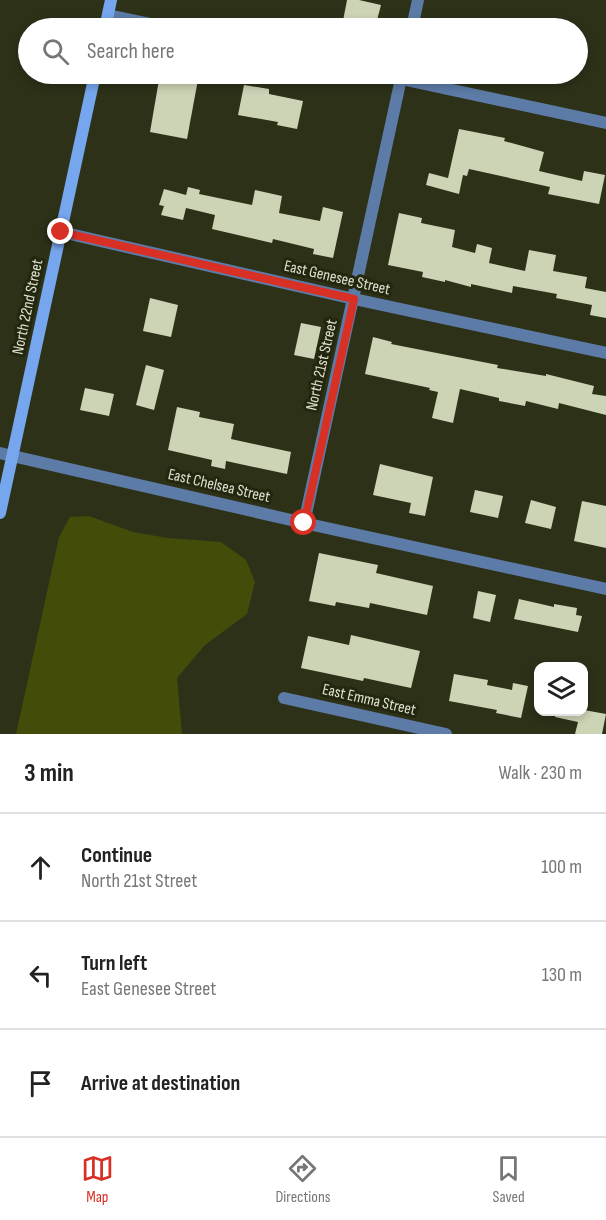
<!DOCTYPE html>
<html lang="en">
<head>
<meta charset="utf-8">
<style>
	:root { --surface:#fff; --page:#f6f6f6; --text:#222; --muted:#767676; --line:#e0e0e0; --accent:#d93025 }
	body { margin:0; font-family:"Sofia Sans Condensed",sans-serif; background:var(--page); color:var(--text) }
	.controls { position:absolute; right:18px; bottom:18px; display:grid; overflow:hidden; border-radius:12px; box-shadow:0 3px 9px #0003 }
	.controls button { width:54px; height:54px; display:grid; place-items:center; padding:0; border:0; border-bottom:2px solid var(--line); background:var(--surface); color:var(--text); font:30px sans-serif }
	.stop { position:absolute; width:18px; height:18px; margin:-14px; border:4px solid #d93025; border-radius:50%; background:#fff }
	.stop.end { background:#d93025; border-color:#fff; box-shadow:0 2px 6px #0008 }
	.list { margin:0; padding:0; list-style:none }
	h2 { display:flex; justify-content:space-between; align-items:center; height:78px; margin:0; padding:0 24px; font-size:26px }
	h2 small { font-size:20px; font-weight:400; color:var(--muted) }
	.list li { display:grid; grid-template-columns:39px 1fr auto; gap:18px; align-items:center; box-sizing:border-box; height:108px; padding:0 24px; border-top:2px solid var(--line) }
	.list b { display:block; font-size:22px; white-space:nowrap }
	.list p { margin:0; font-size:20px; white-space:nowrap; color:var(--muted) }
	.list em { font-size:20px; font-style:normal; color:var(--muted) }
	.icon { flex:none; width:33px; height:33px; fill:none; stroke:currentColor; stroke-width:2; stroke-linecap:round; stroke-linejoin:round }
	.map { position:relative; flex:none; width:606px; height:734px; overflow:hidden }
	.search { position:absolute; background:var(--surface); box-shadow:0 3px 9px #0003; left:18px; right:18px; top:18px; height:66px; display:flex; align-items:center; gap:15px; box-sizing:border-box; padding:0 21px; border-radius:33px; color:var(--muted); font-size:22px }
	.sheet { height:402px; background:var(--surface) }
	nav { display:flex; justify-content:space-around; align-items:center; box-sizing:border-box; height:84px; border-top:2px solid var(--line); background:var(--surface); font-size:16px; color:var(--muted) }
	nav a { display:grid; justify-items:center; gap:3px }
	nav .on { color:var(--accent) }
	.map>svg:first-child { display:block }
	.green { fill:#444c09 }
	.building { fill:#cdd3b5 }
	.lines { fill:none; stroke-linecap:round; stroke-linejoin:round }
	.minor { stroke:#5d7ba7; stroke-width:12 }
	.secondary { stroke:#76a6ed; stroke-width:12 }
	.route { stroke:#d93025; stroke-width:8 }
	.labels { text-anchor:middle; dominant-baseline:central; stroke-width:6; stroke-linejoin:round; paint-order:stroke }
	.street-label { font-size:16px; fill:#dee1d2; stroke:#23270e }
</style>
</head>
<body>
<div class="map">
<svg width="606" height="734" viewBox="0 0 606 734">
	<rect width="100%" height="100%" fill="#2d3118"/>
	<path class="green" d="M89 516 133 532 168 538 221 542 246 560 255 582 247 614 205 645 177 678 182 734H16L59 537 70 517Z"/>
	<g class="building">
		<path d="M347 0H359L381 5 375 28 343 21Z"/>
		<path d="M160 74H199L187 139 150 132Z"/>
		<path d="M244 85 269 89V94L303 101 297 129 277 125 278 122 238 115Z"/>
		<path d="M459 129 505 138 504 141 544 152 539 171 582 181 584 171 605 175 599 204 548 194 550 187 469 169 467 176 463 175 459 194 426 185 429 173 448 178Z"/>
		<path d="M188 187 200 190 199 194 252 205 255 190 282 196 279 213 320 221 323 207 343 212 333 258 313 254 314 249 273 239 272 243 212 229 215 215 186 208 183 220 161 215 164 206 159 205 164 189 186 195Z"/>
		<path d="M399 213 422 218 421 223 455 230 452 247 475 253 477 244 492 248 489 263 525 271 529 250 556 255 553 271 587 277 585 288 606 292V318L590 315 592 305 556 298 557 294 513 286 512 293 471 284V287L445 280V282L422 277 423 272 388 265Z"/>
		<path d="M150 298 178 305 171 337 143 331Z"/>
		<path d="M301 323 321 327 314 359 294 355Z"/>
		<path d="M373 337 392 342 391 344 498 365 497 368 546 376V374L594 386 592 394 606 396V415L559 403 558 409 526 401 525 406 499 401V398L460 389 453 423 432 418 438 392 429 390 430 388 365 374Z"/>
		<path d="M146 365 164 370 154 410 136 405Z"/>
		<path d="M85 388 114 394 109 416 80 410Z"/>
		<path d="M177 407 200 412 199 417 234 424 231 439 291 452 287 474 226 461 225 469 211 466 212 460 168 450Z"/>
		<path d="M380 464 433 477 425 516 409 513 411 503 373 495Z"/>
		<path d="M475 490 503 496 498 518 470 512Z"/>
		<path d="M531 500 556 507 551 529 525 523Z"/>
		<path d="M582 501 606 506V548L574 541Z"/>
		<path d="M319 553 378 565 376 573 433 586 427 615 370 603 369 608 336 602 335 606 309 601Z"/>
		<path d="M478 591 496 595 490 622 473 618Z"/>
		<path d="M519 599 554 607V604L577 608 576 615 582 616 578 632 514 619Z"/>
		<path d="M351 635 420 651 411 688 364 678 363 681 301 668 308 636 349 645Z"/>
		<path d="M454 674 488 680 487 685 512 690 513 683 528 686 521 718 496 713 497 710 449 701Z"/>
		<path d="M584 710 606 714 602 734H575L578 722 555 717 556 711H584Z"/>
	</g>
	<g class="lines">
		<g class="minor">
			<path d="M108 15 170 28"/>
			<path d="M412 28 418 0"/>
			<path d="M378 74 606 123"/>
			<path d="M61 232 354 299 606 353"/>
			<path d="M0 453 304 523 606 589"/>
			<path d="M304 523 402 74"/>
			<path d="M284 698 446 734"/>
		</g>
		<g class="secondary">
			<path d="M105 28 111 0"/>
			<path d="M0 513 95 74"/>
		</g>
	</g>
	<g class="lines">
		<path class="route" d="M61 232 354 299 304 523"/>
	</g>
	<g class="labels">
		<g class="street-label">
			<text transform="translate(337 278) rotate(13)">East Genesee Street</text>
			<text transform="translate(28 307) rotate(-78)">North 22nd Street</text>
			<text transform="translate(322 365) rotate(-77)">North 21st Street</text>
			<text transform="translate(219 486) rotate(13)">East Chelsea Street</text>
			<text transform="translate(369 700) rotate(13)">East Emma Street</text>
		</g>
	</g>
</svg>
<div class="controls">
<button><svg class="icon" aria-label="layers" viewBox="0 0 24 24"><path d="M12 4l9 5-9 5-9-5zM3 14l9 5 9-5"/></svg></button>
</div>
<div class="stop" style="left:304px;top:523px"></div>
<div class="stop end" style="left:61px;top:232px"></div>
<div class="search"><svg class="icon" aria-label="search" viewBox="0 0 24 24"><circle cx="10" cy="10" r="6"/><path d="M15 15l6 6"/></svg>Search here</div>
</div>
<section class="sheet">
<h2>3 min<small>Walk · 230 m</small></h2>
<ul class="list">
<li><svg class="icon" aria-label="ahead" viewBox="0 0 24 24"><path d="M12 20V5M6 11l6-6 6 6"/></svg><div><b>Continue</b><p>North 21st Street</p></div><em>100 m</em></li>
<li><svg class="icon" aria-label="left" viewBox="0 0 24 24"><path d="M17 20v-9H6M10 6l-5 5 5 5"/></svg><div><b>Turn left</b><p>East Genesee Street</p></div><em>130 m</em></li>
<li><svg class="icon" aria-label="arrive" viewBox="0 0 24 24"><path d="M6 21V4h12l-3 4 3 4H6"/></svg><div><b>Arrive at destination</b></div></li>
</ul>
</section>
<nav>
<a class="on"><svg class="icon" aria-label="map" viewBox="0 0 24 24"><path d="M3 6l6-2 6 2 6-2v14l-6 2-6-2-6 2zM9 4v14M15 6v14"/></svg>Map</a>
<a><svg class="icon" aria-label="directions" viewBox="0 0 24 24"><path d="M12 3l9 9-9 9-9-9zM9 14v-3h6M13 9l2 2-2 2"/></svg>Directions</a>
<a><svg class="icon" aria-label="saved" viewBox="0 0 24 24"><path d="M7 4h10v16l-5-4-5 4z"/></svg>Saved</a>
</nav>
</body>
</html>
